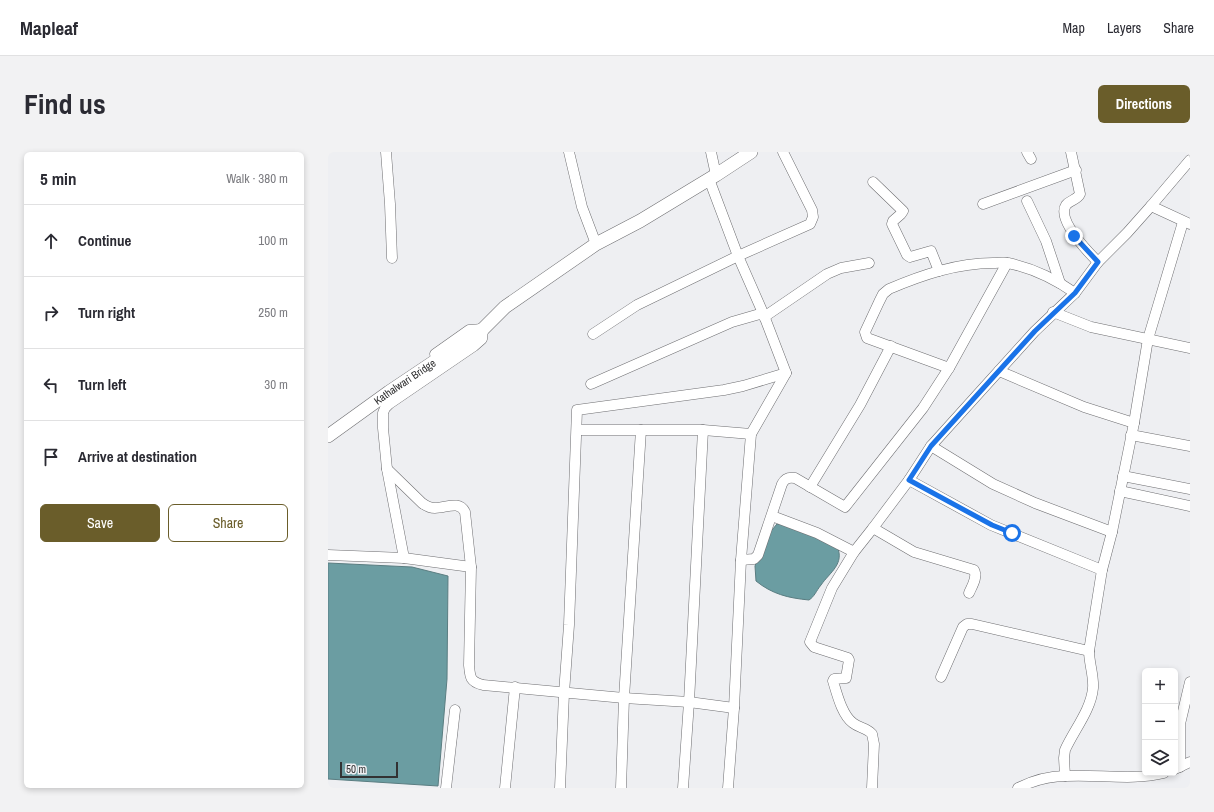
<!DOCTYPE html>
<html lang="en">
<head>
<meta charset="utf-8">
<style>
	:root { --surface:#fff; --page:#f2f2f3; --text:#2b2b33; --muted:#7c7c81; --line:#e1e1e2; --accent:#6a5d2a }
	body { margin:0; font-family:"Archivo Narrow",sans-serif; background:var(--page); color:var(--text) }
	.controls { position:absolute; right:12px; bottom:12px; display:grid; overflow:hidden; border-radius:6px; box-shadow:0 2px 6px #0003 }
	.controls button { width:36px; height:36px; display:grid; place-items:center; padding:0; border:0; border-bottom:1px solid var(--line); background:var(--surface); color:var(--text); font:20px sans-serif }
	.scale { position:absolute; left:12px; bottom:10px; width:58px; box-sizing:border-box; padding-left:4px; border:2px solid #323233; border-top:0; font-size:11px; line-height:14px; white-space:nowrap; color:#323233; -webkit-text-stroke:3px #eeeff2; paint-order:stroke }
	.stop { position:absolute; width:12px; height:12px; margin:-9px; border:3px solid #1a73e8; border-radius:50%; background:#fff }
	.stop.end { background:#1a73e8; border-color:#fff; box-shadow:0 1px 4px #0008 }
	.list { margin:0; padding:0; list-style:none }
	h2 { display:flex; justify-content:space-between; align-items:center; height:52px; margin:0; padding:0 16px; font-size:17px }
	h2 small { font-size:13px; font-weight:400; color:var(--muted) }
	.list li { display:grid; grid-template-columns:26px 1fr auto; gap:12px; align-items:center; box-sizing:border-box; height:72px; padding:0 16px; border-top:1px solid var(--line) }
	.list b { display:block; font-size:15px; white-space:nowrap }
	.list em { font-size:13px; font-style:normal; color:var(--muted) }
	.actions { display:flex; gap:8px; padding:12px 16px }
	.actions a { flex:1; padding:9px 0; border:1px solid var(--accent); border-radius:6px; text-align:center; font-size:14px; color:var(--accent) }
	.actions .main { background:var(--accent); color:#fff }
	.icon { flex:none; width:22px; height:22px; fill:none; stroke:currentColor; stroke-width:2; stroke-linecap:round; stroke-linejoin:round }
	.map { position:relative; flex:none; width:862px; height:636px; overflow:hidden; border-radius:6px }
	header { display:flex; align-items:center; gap:24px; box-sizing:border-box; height:56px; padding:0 20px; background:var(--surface); border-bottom:1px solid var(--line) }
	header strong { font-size:19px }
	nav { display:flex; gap:22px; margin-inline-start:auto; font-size:14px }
	.intro { display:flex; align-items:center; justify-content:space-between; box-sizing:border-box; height:96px; padding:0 24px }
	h1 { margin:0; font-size:28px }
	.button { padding:10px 18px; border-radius:6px; background:var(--accent); color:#fff; font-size:14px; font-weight:700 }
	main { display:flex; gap:24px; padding:0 24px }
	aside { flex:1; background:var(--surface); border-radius:6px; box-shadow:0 2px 6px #0003 }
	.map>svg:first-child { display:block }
	.water { fill:#6b9da2; stroke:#5a7d81 }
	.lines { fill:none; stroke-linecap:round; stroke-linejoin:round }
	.minor-casing { stroke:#6e6e71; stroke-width:11 }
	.major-casing { stroke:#6e6e71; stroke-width:14 }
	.minor { stroke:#fff; stroke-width:10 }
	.major { stroke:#fff; stroke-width:13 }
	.route { stroke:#1a73e8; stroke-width:5 }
	.labels { text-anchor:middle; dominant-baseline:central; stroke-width:3; stroke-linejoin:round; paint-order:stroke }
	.street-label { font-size:11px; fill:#323233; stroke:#eeeff2 }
</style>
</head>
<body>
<header>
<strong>Mapleaf</strong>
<nav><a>Map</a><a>Layers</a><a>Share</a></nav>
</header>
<div class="intro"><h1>Find us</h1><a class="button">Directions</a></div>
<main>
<aside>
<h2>5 min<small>Walk · 380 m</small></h2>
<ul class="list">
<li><svg class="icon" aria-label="ahead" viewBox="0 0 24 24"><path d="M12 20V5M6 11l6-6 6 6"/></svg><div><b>Continue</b></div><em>100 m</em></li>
<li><svg class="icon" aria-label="right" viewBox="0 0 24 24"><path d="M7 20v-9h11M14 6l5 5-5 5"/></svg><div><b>Turn right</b></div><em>250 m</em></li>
<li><svg class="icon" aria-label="left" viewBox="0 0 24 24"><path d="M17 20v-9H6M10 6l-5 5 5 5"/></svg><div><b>Turn left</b></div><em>30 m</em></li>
<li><svg class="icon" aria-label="arrive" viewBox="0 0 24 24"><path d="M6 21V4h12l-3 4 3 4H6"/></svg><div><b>Arrive at destination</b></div></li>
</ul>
<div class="actions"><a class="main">Save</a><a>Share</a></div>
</aside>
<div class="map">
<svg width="862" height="636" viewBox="0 0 862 636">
	<rect width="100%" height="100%" fill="#eeeff2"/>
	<g class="water">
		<path d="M449 372 460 373 509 394C517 412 502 420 493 433 488 439 487 444 481 448 460 446 444 442 428 429L427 414 438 385Z"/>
		<path d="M0 411 84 415 120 424 119 527 110 634 0 627Z"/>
	</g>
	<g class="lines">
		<g class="minor-casing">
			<g id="minor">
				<path d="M58 0 62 52 64 106"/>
				<path d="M241 0 254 55 268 92"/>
				<path d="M383 0 388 23"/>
				<path d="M699 0 703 7"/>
				<path d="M743 0 752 42C749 48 742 48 738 53 728 68 761 101 770 110"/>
				<path d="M381 27 410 104 435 161 458 221 423 282 413 408 406 556 400 636"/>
				<path d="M545 30 575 59 573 62 565 69 564 72 579 103 582 105 603 99 611 119"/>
				<path d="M699 49 718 89 732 131"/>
				<path d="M655 52 748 18"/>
				<path d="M823 54 862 72"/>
				<path d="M725 160 763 175 862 196"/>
				<path d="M436 165 499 122 513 116 541 111"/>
				<path d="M265 182 309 153 410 104 482 72 485 65 484 58 455 0"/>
				<path d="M621 216 539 186 537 180 551 150 555 142 561 137C594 123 629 111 665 111 670 111 676 110 680 111 704 116 727 127 747 141"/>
				<path d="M671 219 756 255 806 271"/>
				<path d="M263 232 404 170 435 161"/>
				<path d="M249 278H375L423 282"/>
				<path d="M803 283 862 294"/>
				<path d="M603 294 665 332 707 351 784 380"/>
				<path d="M59 317 94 351C98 354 102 356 107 356 118 356 131 348 137 360L143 415 141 513C142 525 142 530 155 533L296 546 361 550 406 556"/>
				<path d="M795 324 862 337"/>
				<path d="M581 328 663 373 774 418"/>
				<path d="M482 335 532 253 563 194"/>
				<path d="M792 339 862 354"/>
				<path d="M444 364 489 381 526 400"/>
				<path d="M545 376 586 400 646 418C650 425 644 434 641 441"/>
				<path d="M0 403 76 406 143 415"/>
				<path d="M76 406 59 317 55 276V261L57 256 61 252 146 194 154 187 155 177 141 178 107 202"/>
				<path d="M413 408 426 407 430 403 454 332C457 326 461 325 467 326L517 355 595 256 621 216 679 111"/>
				<path d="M613 525 635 475 639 472H644L761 499"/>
				<path d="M852 615V572L862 530"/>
				<path d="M847 617 862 610"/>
				<path d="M737 624 736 606 737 598C746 578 763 558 765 536 766 524 761 511 761 499L774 418 784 380 806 271 820 187 855 70"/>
				<path d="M118 636 127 558"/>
				<path d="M177 636 187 535"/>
				<path d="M232 636 236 541 241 473 249 258 396 238 415 234 458 221"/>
				<path d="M293 636 296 546 313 278"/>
				<path d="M355 636 361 550 375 278"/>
				<path d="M544 636 546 592 544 582C539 576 531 576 525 571 514 563 509 542 505 529L506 527 518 526 521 508 520 506 486 495 482 490 504 436 526 400 545 376 581 328 603 294 707 179 747 141 770 110 799 81 823 54 862 8"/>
				<path d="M690 636C704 629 722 624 738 624 770 622 804 629 836 621"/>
			</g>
		</g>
		<g class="major-casing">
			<g id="major">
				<path id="s1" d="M0 284 61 240 155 177 177 155 268 92 312 69 388 23 423 0"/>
			</g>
		</g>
		<use href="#minor" class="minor"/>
		<use href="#major" class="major"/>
	</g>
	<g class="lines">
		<path class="route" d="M684 381 664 373 581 328 603 294 707 179 747 141 770 110 746 84"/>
	</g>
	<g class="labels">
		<g class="street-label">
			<text stroke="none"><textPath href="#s1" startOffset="94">Kathalwari Bridge</textPath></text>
		</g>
	</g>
</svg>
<div class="controls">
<button>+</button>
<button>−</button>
<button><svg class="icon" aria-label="layers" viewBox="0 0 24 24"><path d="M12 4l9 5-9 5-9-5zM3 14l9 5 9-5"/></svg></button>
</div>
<div class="scale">50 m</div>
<div class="stop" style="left:684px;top:381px"></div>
<div class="stop end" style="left:746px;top:84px"></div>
</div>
</main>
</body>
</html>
